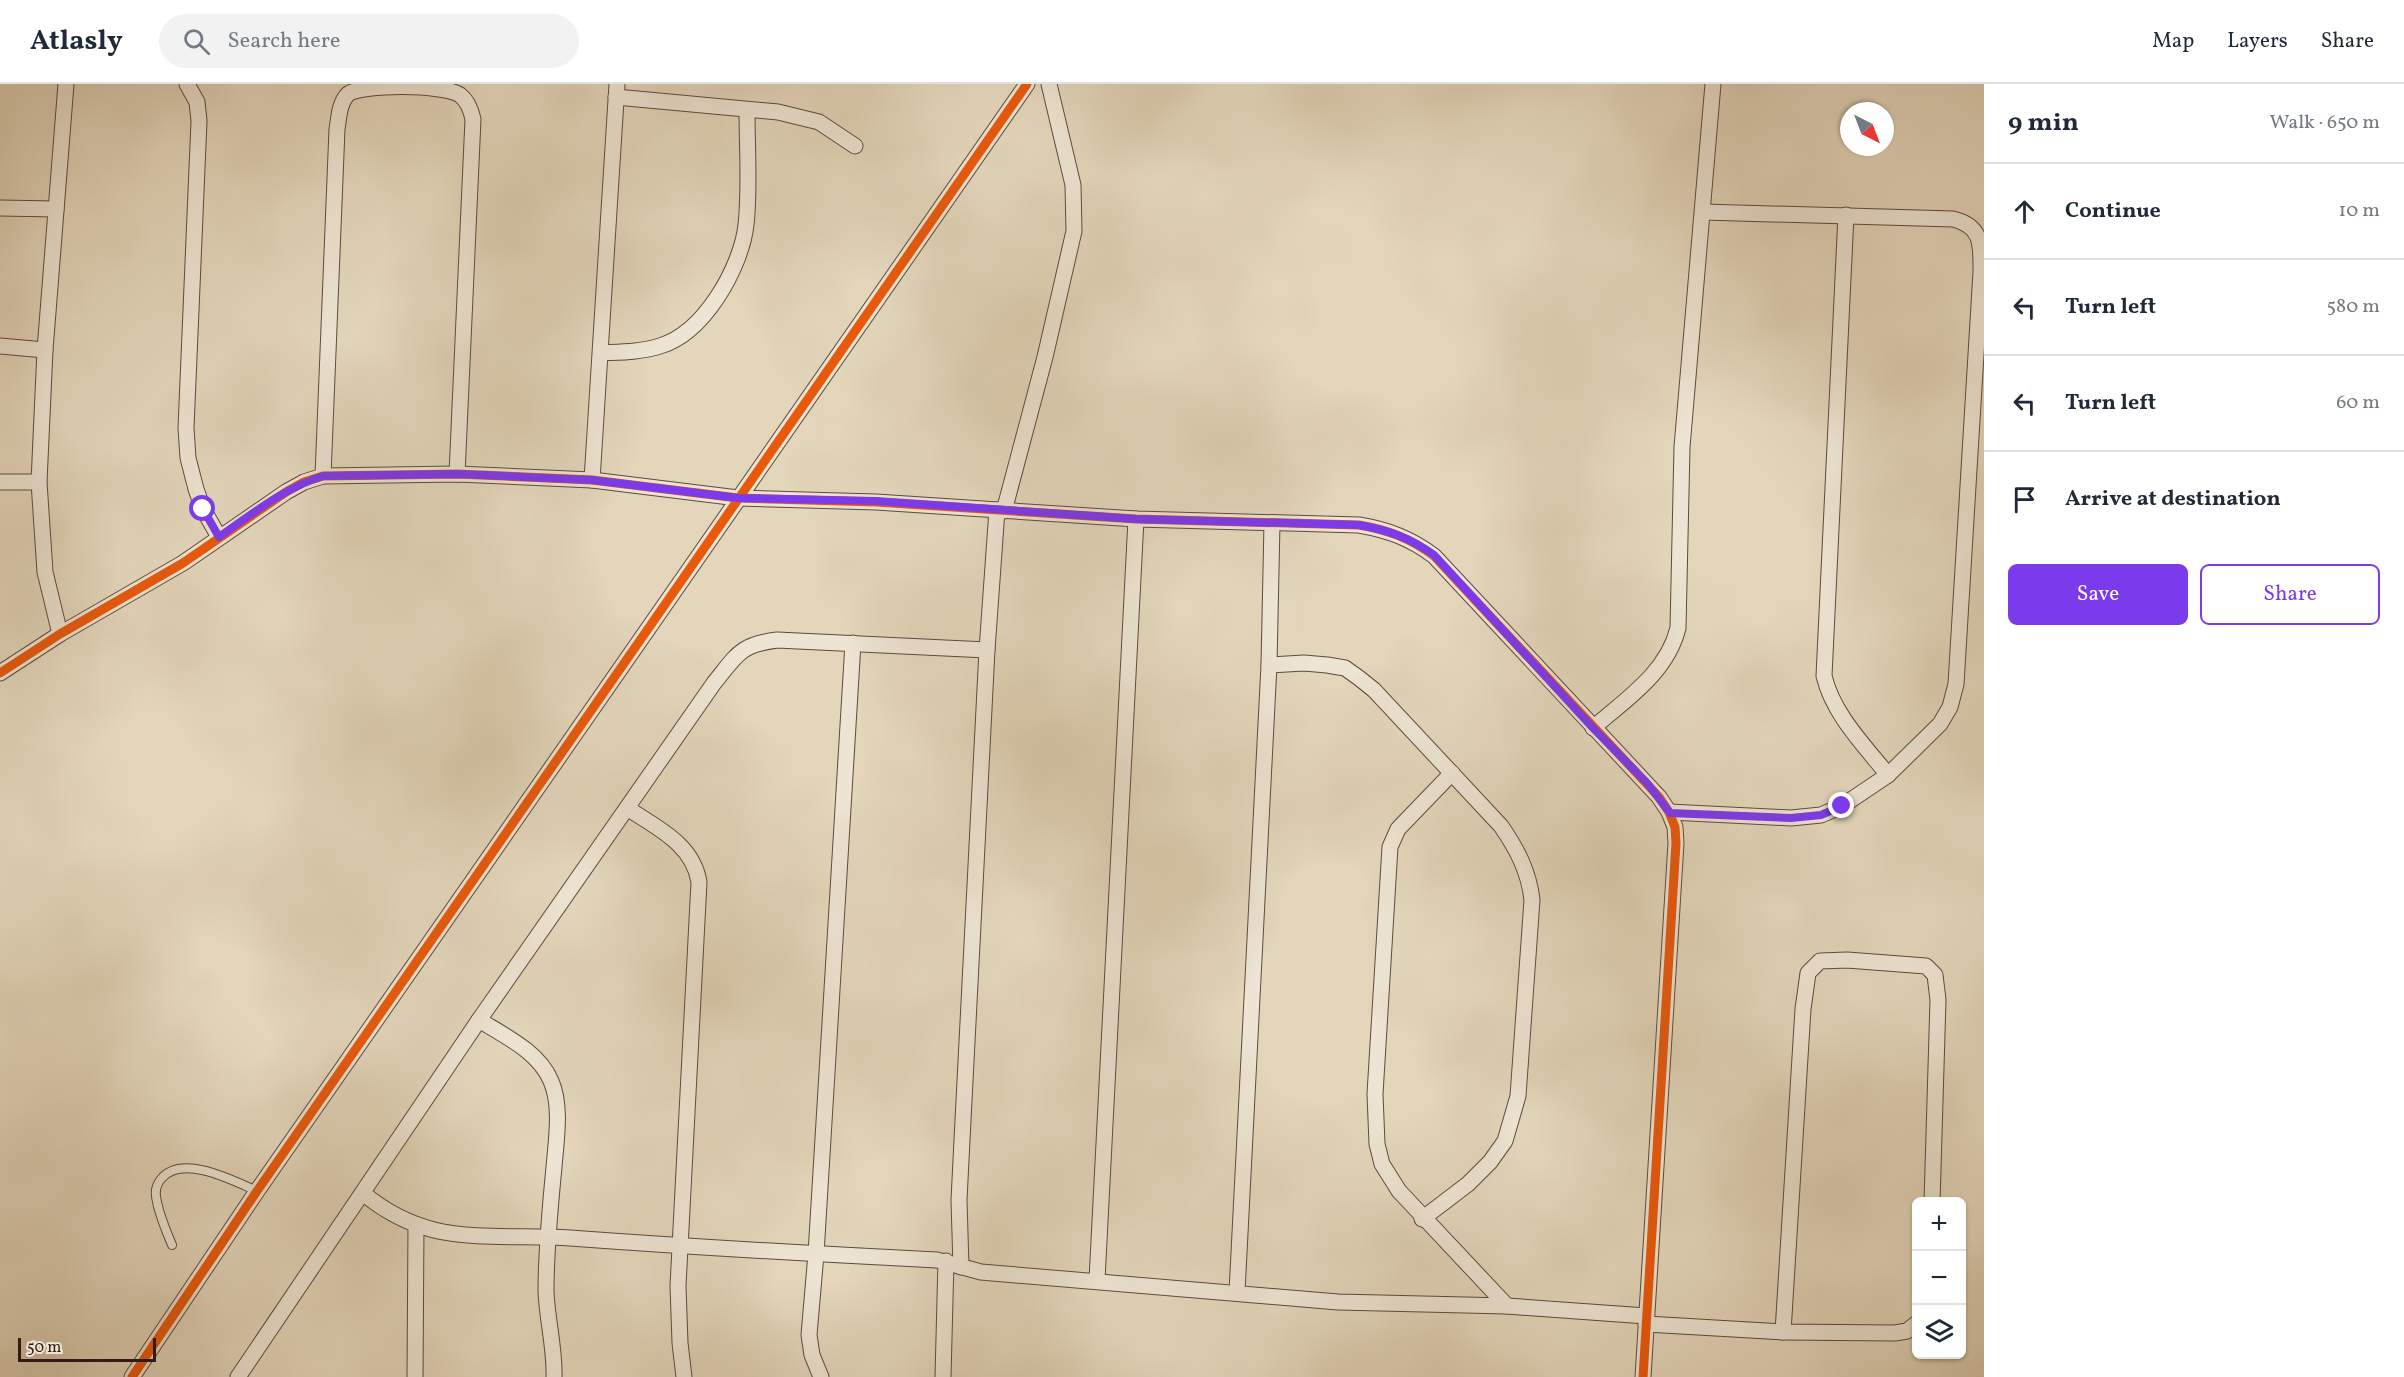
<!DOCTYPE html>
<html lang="en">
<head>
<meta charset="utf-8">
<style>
	:root { --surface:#fff; --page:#f2f2f3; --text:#1f2937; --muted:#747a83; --line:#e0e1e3; --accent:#7c3aed }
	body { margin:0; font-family:Vollkorn,serif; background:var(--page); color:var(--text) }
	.controls { position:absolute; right:18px; bottom:18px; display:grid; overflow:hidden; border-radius:9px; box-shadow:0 2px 4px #0004 }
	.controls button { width:54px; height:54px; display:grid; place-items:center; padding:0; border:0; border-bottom:2px solid var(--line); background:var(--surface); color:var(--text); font:30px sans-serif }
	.compass { position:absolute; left:1840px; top:18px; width:54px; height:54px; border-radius:50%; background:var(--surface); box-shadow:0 2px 4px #0004; rotate:138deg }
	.scale { position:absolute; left:18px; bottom:15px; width:138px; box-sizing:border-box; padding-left:6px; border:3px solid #311b13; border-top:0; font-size:16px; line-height:21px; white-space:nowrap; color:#311b13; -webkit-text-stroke:4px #ede4d3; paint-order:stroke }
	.stop { position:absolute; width:18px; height:18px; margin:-14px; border:4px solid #7c3aed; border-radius:50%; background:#fff }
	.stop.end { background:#7c3aed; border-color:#fff; box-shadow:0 2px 6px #0008 }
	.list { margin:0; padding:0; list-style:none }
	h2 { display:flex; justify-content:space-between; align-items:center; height:78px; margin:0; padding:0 24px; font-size:26px }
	h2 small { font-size:20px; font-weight:400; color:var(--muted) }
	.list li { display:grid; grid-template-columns:39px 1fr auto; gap:18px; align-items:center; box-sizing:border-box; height:96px; padding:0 24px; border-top:2px solid var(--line) }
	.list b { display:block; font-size:22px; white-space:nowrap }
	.list em { font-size:20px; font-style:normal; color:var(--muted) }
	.actions { display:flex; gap:12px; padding:18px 24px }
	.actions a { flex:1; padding:14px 0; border:2px solid var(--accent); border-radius:9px; text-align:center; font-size:21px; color:var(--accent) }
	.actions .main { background:var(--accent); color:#fff }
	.icon { flex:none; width:33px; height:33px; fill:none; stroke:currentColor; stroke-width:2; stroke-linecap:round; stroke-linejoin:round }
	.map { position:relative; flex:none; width:1984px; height:1293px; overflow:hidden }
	header { display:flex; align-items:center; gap:36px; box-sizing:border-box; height:84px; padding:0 30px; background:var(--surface); border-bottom:2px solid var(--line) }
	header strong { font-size:28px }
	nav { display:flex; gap:33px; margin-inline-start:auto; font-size:21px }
	.search { width:420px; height:54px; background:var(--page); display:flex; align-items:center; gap:15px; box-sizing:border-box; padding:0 21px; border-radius:33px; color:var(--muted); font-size:22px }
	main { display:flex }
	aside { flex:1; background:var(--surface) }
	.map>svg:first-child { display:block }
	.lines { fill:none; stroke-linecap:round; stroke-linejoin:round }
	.service-casing { stroke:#5e4a3d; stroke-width:10 }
	.minor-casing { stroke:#5e4a3d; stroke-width:17 }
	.service { stroke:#ede4d3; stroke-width:8 }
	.minor { stroke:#ede4d3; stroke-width:15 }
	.cycleway-casing { stroke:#ede4d3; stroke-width:13 }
	.cycleway { stroke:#e8590c; stroke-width:9 }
	.route { stroke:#7c3aed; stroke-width:8 }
</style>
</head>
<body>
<header>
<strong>Atlasly</strong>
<div class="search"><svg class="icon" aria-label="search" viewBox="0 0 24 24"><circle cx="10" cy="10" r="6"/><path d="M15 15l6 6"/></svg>Search here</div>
<nav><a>Map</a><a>Layers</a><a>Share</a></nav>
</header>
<main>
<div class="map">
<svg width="1984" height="1293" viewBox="0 0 1984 1293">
	<rect width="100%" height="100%" fill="#e3d6bb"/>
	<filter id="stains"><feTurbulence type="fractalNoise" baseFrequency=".00333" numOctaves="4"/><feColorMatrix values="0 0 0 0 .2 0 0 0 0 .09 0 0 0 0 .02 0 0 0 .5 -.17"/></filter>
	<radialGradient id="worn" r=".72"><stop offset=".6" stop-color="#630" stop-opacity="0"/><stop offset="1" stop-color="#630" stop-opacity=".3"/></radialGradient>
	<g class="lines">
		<g class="service-casing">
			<path id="service" d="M172 1161C166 1146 158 1129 156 1112 155 1105 157 1100 161 1095 182 1069 234 1097 257 1107"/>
		</g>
		<g class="minor-casing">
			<g id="minor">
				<path d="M187 0 197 18 199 37 186 344 188 374 196 405 203 425 219 453"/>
				<path d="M616 13 778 28 819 38 855 62"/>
				<path d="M0 124 56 125"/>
				<path d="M1846 131 1824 592C1833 630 1864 661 1888 691"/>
				<path d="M0 262 45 266"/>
				<path d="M601 269C621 268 641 268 660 262 704 249 741 184 746 141 750 106 747 62 747 27"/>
				<path d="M323 392 337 45C339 34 339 19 348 10 362 0 443 0 460 11 468 17 471 26 473 35L457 390"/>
				<path d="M592 396 617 0"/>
				<path d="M0 398H39"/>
				<path d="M1004 427 1045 273 1074 147 1073 101 1049 0"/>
				<path d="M60 550 45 488 39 398 45 266 66 0"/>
				<path d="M1269 581 1304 579 1327 581 1345 584 1359 594 1374 606 1501 742C1517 765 1529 788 1532 816L1518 1012 1505 1057 1490 1078 1468 1100 1422 1135"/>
				<path d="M0 589 60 550 183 479 286 408 304 398 323 392 457 390 592 396 738 414 876 418 1136 435 1359 441C1388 446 1410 454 1434 472L1659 713 1669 728 1675 743 1676 759 1643 1293"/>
				<path d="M1593 644C1626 615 1667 589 1678 544L1682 363 1713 0"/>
				<path d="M1452 689 1398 745 1390 763 1375 1010 1377 1060 1382 1080 1399 1107 1507 1222"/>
				<path d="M627 724C657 744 693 760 699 798L678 1202 680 1259 684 1293"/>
				<path d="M1669 728 1791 734 1821 731 1842 722 1888 691 1940 640 1950 623 1956 600 1981 188C1981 162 1983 142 1953 135L1703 128"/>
				<path d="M479 936C505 952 539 968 551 997 562 1022 556 1057 554 1083 550 1124 546 1166 546 1207 547 1236 555 1264 554 1293"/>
				<path d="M363 1109C384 1127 407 1139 434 1146 475 1156 528 1151 570 1154 692 1163 815 1170 937 1176L981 1188 1338 1218 1507 1222 1646 1232"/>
				<path d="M961 1183 959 1116 962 1056 987 566 997 426"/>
				<path d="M1097 1196 1136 435"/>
				<path d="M1237 1208 1269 581 1272 439"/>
				<path d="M1646 1240 1783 1248 1895 1249 1907 1247 1916 1240"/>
				<path d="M1783 1248 1803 925 1808 889 1820 877 1847 876 1926 882 1935 891 1938 916 1932 1118"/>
				<path d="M132 1293 257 1107 1027 0"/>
				<path d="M238 1293 479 936 714 599C737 571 739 561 777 556L987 566"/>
				<path d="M415 1293 416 1141"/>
				<path d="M821 1293 812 1271 809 1251 816 1170 853 559"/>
				<path d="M943 1293 946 1177"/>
			</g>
		</g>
		<use href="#service" class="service"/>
		<use href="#minor" class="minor"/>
		<g class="cycleway-casing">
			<g id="cycleway">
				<path d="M0 589 60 550 183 479 286 408 304 398 323 392 457 390 592 396 738 414 876 418 1136 435 1359 441C1388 446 1410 454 1434 472L1659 713 1669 728 1675 743 1676 759 1643 1293"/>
				<path d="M132 1293 257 1107 1027 0"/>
			</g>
		</g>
		<use href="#cycleway" class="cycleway"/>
	</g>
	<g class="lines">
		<path class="route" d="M203 425 219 453C252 430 284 404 323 392L458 390 592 396 738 414 876 417 1136 435 1359 441C1388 446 1410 454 1434 471L1593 644 1647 699 1670 729 1791 734 1821 731 1842 722"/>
	</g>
	<rect width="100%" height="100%" filter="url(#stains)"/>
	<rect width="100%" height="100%" fill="url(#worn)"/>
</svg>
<div class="controls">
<button>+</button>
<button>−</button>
<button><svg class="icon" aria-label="layers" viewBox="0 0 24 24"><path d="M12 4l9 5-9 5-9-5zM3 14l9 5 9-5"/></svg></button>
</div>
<svg class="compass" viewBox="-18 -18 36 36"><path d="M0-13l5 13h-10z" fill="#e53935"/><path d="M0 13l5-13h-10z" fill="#747a83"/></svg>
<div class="scale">50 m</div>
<div class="stop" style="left:203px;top:425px"></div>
<div class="stop end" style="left:1842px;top:722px"></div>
</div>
<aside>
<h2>9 min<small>Walk · 650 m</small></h2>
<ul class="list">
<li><svg class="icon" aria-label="ahead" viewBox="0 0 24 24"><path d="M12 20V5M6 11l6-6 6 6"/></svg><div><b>Continue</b></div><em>10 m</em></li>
<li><svg class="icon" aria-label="left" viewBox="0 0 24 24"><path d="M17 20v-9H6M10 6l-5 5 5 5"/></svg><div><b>Turn left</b></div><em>580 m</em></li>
<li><svg class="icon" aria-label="left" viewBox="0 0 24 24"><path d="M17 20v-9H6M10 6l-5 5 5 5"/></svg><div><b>Turn left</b></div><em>60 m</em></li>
<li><svg class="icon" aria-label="arrive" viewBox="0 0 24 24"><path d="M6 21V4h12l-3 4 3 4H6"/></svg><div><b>Arrive at destination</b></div></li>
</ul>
<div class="actions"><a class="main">Save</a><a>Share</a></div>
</aside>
</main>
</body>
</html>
